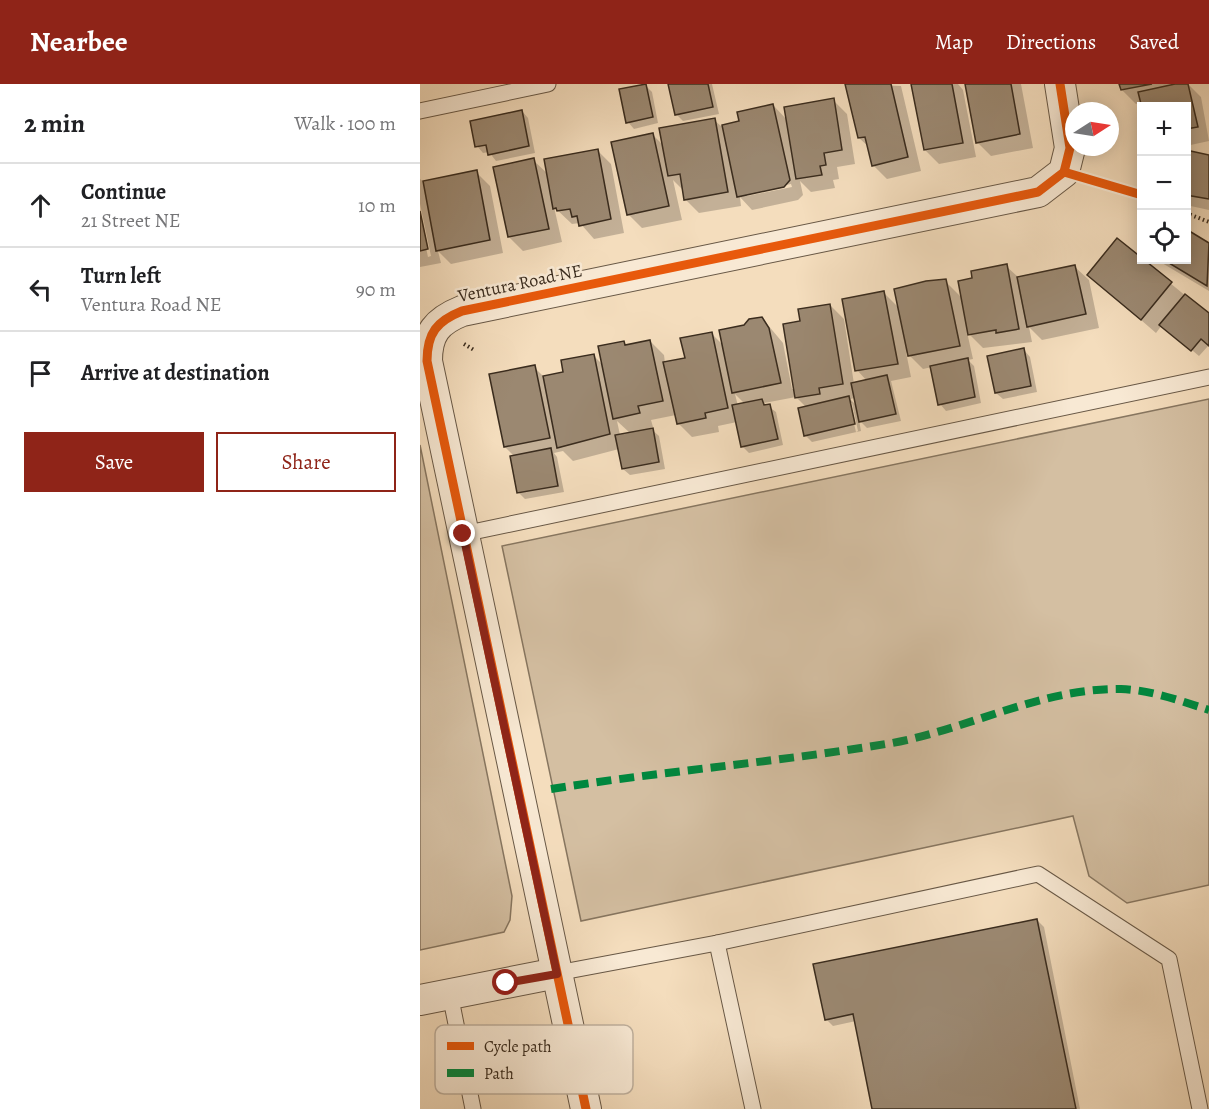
<!DOCTYPE html>
<html lang="en">
<head>
<meta charset="utf-8">
<style>
	:root { --surface:#fff; --page:#f2f2f2; --text:#202124; --muted:#757577; --line:#e0e0e0; --accent:#8f2418 }
	body { margin:0; font-family:Alegreya,serif; background:var(--page); color:var(--text) }
	.controls { position:absolute; right:18px; top:18px; display:grid; overflow:hidden; border-radius:0px; box-shadow:0 3px 15px #0003 }
	.controls button { width:54px; height:54px; display:grid; place-items:center; padding:0; border:0; border-bottom:2px solid var(--line); background:var(--surface); color:var(--text); font:30px sans-serif }
	.compass { position:absolute; left:645px; top:18px; width:54px; height:54px; border-radius:50%; background:var(--surface); box-shadow:0 3px 15px #0003; rotate:78deg }
	.stop { position:absolute; width:18px; height:18px; margin:-14px; border:4px solid #8f2418; border-radius:50%; background:#fff }
	.stop.end { background:#8f2418; border-color:#fff; box-shadow:0 2px 6px #0008 }
	.list { margin:0; padding:0; list-style:none }
	h2 { display:flex; justify-content:space-between; align-items:center; height:78px; margin:0; padding:0 24px; font-size:26px }
	h2 small { font-size:20px; font-weight:400; color:var(--muted) }
	.list li { display:grid; grid-template-columns:39px 1fr auto; gap:18px; align-items:center; box-sizing:border-box; height:84px; padding:0 24px; border-top:2px solid var(--line) }
	.list b { display:block; font-size:22px; white-space:nowrap }
	.list p { margin:0; font-size:20px; white-space:nowrap; color:var(--muted) }
	.list em { font-size:20px; font-style:normal; color:var(--muted) }
	.actions { display:flex; gap:12px; padding:18px 24px }
	.actions a { flex:1; padding:14px 0; border:2px solid var(--accent); border-radius:0px; text-align:center; font-size:21px; color:var(--accent) }
	.actions .main { background:var(--accent); color:#fff }
	.icon { flex:none; width:33px; height:33px; fill:none; stroke:currentColor; stroke-width:2; stroke-linecap:round; stroke-linejoin:round }
	.map { position:relative; flex:none; width:789px; height:1025px; overflow:hidden }
	header { display:flex; align-items:center; gap:36px; box-sizing:border-box; height:84px; padding:0 30px; background:var(--accent); color:#fff }
	header strong { font-size:28px }
	nav { display:flex; gap:33px; margin-inline-start:auto; font-size:21px }
	main { display:flex }
	aside { flex:1; background:var(--surface) }
	.map>svg:first-child { display:block }
	.green { fill:#d4bfa2; stroke:#877660; stroke-width:1.5 }
	.shadow { fill:#0003; fill-rule:evenodd }
	.building { fill:#9b8871; stroke:#3a2c1e; stroke-width:1.5 }
	.lines { fill:none; stroke-linecap:round; stroke-linejoin:round }
	.service-casing { stroke:#685846; stroke-width:17 }
	.minor-casing { stroke:#685846; stroke-width:32 }
	.path { stroke:#3a2c1e; stroke-width:4; stroke-dasharray:1.5 3; stroke-linecap:butt }
	.service { stroke:#f8e9d4; stroke-width:15 }
	.minor { stroke:#f8e9d4; stroke-width:30 }
	.quiet { stroke:#00873e; stroke-width:8; stroke-dasharray:15 8; stroke-linecap:butt }
	.cycleway-casing { stroke:#f8e9d4; stroke-width:13 }
	.cycleway { stroke:#e8590c; stroke-width:9 }
	.route { stroke:#8f2418; stroke-width:8 }
	.labels { text-anchor:middle; dominant-baseline:central; stroke-width:5; stroke-linejoin:round; paint-order:stroke }
	.street-label { font-size:18px; fill:#3a2c1e; stroke:#f8e9d4 }
	.key { fill:#f8e9d4; stroke:#bfb09d; stroke-width:1.5 }
	.key-label { font-size:16px; fill:#3a2c1e }
</style>
</head>
<body>
<header>
<strong>Nearbee</strong>
<nav><a>Map</a><a>Directions</a><a>Saved</a></nav>
</header>
<main>
<aside>
<h2>2 min<small>Walk · 100 m</small></h2>
<ul class="list">
<li><svg class="icon" aria-label="ahead" viewBox="0 0 24 24"><path d="M12 20V5M6 11l6-6 6 6"/></svg><div><b>Continue</b><p>21 Street NE</p></div><em>10 m</em></li>
<li><svg class="icon" aria-label="left" viewBox="0 0 24 24"><path d="M17 20v-9H6M10 6l-5 5 5 5"/></svg><div><b>Turn left</b><p>Ventura Road NE</p></div><em>90 m</em></li>
<li><svg class="icon" aria-label="arrive" viewBox="0 0 24 24"><path d="M6 21V4h12l-3 4 3 4H6"/></svg><div><b>Arrive at destination</b></div></li>
</ul>
<div class="actions"><a class="main">Save</a><a>Share</a></div>
</aside>
<div class="map">
<svg width="789" height="1025" viewBox="0 0 789 1025">
	<rect width="100%" height="100%" fill="#f4ddbd"/>
	<filter id="stains"><feTurbulence type="fractalNoise" baseFrequency=".00333" numOctaves="4"/><feColorMatrix values="0 0 0 0 .2 0 0 0 0 .09 0 0 0 0 .02 0 0 0 .5 -.17"/></filter>
	<radialGradient id="worn" r=".72"><stop offset=".6" stop-color="#630" stop-opacity="0"/><stop offset="1" stop-color="#630" stop-opacity=".3"/></radialGradient>
	<g class="green">
		<path d="M789 315V801L707 819 669 792 653 732 161 837 82 462Z"/>
		<path d="M0 361 92 812 90 836 84 848 0 866Z"/>
	</g>
	<g class="shadow">
		<path d="M250 0H292L299 30 263 37 256 30Z"/>
		<path d="M427 0 481 2 501 87 467 95 453 81 449 63 439 54Z"/>
		<path d="M493 0H538L543 6 556 73 519 80 505 66Z"/>
		<path d="M546 0H601L613 64 571 72 557 58Z"/>
		<path d="M701 0H768L781 13 789 57 766 62V22H723L722 18 716 20 702 6Z"/>
		<path d="M225 1 232 8 238 39 214 45 208 38Z"/>
		<path d="M413 16 427 30 435 80 417 83 419 95 413 96 415 104 391 108 380 97 383 111 378 116 332 126 320 113 321 122 279 129 265 115 263 106 253 96 262 136 222 144 208 130 233 51 244 62 294 36 301 42 321 38 353 21 368 37ZM371 100 372 103 327 112V109Z"/>
		<path d="M102 27 108 34 115 69 76 77 69 68 63 69 57 62Z"/>
		<path d="M177 66 191 80 204 149 174 155 160 139 152 140 134 123 142 158 103 167 89 153 113 76 129 91Z"/>
		<path d="M766 68 789 72V126L766 121Z"/>
		<path d="M56 88 70 102 83 169 31 180 18 167 21 179 0 183V135L8 173 11 172 0 120V95L4 98Z"/>
		<path d="M766 147 789 160V207L737 176H766Z"/>
		<path d="M722 176 789 231V261L779 272 742 241 736 249 669 191Z"/>
		<path d="M586 182 599 194 655 183 669 196 679 244 622 256 609 243 612 258 563 264 547 248 553 275 548 276 554 282 561 319 526 327 520 320 512 283 503 285 486 268 491 293 471 297 481 337 447 344 439 336 441 347 392 358 385 351 386 323 376 313 344 319 356 328 363 361 329 369 322 362 317 338 298 342 299 348 272 353 258 339 256 331 231 336 233 343 230 344 239 352 245 385 210 391 203 385 199 365 153 377 143 367 134 369 137 373 144 408 105 415 99 409 95 373 85 363 114 283 124 293 145 289 173 271 184 282 203 259 207 262 230 257 244 271 245 279 266 275 291 249 304 262 325 243 342 234 363 259 372 305H375L382 238 410 221 424 235 434 300 447 297 437 286 464 209 480 225 525 197 542 214 553 195ZM315 310 325 320 318 322ZM435 314 437 322 430 315ZM429 319H432L438 347 436 348ZM197 337 210 349 200 351Z"/>
		<path d="M604 266 610 273 617 308 583 315 576 309Z"/>
		<path d="M617 836 624 843 660 1025H454L436 937 413 942 406 935Z"/>
	</g>
	<g class="building">
		<path d="M226 0 233 33 206 39 199 5Z"/>
		<path d="M248 0H288L293 23 255 31Z"/>
		<path d="M425 0H471L488 73 452 82 445 53 438 54Z"/>
		<path d="M491 0H532L543 59 504 66Z"/>
		<path d="M545 0H591L600 50 556 59Z"/>
		<path d="M699 0H732L701 6Z"/>
		<path d="M755 0H768L778 43 766 45V22L722 24 718 8Z"/>
		<path d="M414 14 422 66 404 69 406 81 400 82 402 91 376 95 364 23Z"/>
		<path d="M353 20 370 96 364 103 317 113 302 41 319 37 317 28Z"/>
		<path d="M102 26 109 62 68 71 66 61 55 63 50 37Z"/>
		<path d="M295 34 308 108 264 116 260 90 248 92 239 44Z"/>
		<path d="M233 49 249 122 207 131 191 58Z"/>
		<path d="M178 65 191 135 159 142 157 132 152 133 150 125 137 127 136 124 133 125 124 75Z"/>
		<path d="M766 66 789 71V115L766 111Z"/>
		<path d="M114 74 129 145 88 153 73 83Z"/>
		<path d="M57 86 70 156 16 167 3 97Z"/>
		<path d="M0 127 8 165 0 167Z"/>
		<path d="M766 145 789 159 787 202 744 176H766Z"/>
		<path d="M697 154 752 198 721 236 667 191Z"/>
		<path d="M587 180 599 245 576 249V246L548 251 538 197 552 194 551 187Z"/>
		<path d="M655 181 666 230 607 243 597 193Z"/>
		<path d="M526 195 540 262 488 272 474 205 506 197Z"/>
		<path d="M464 207 478 280 435 287 422 215Z"/>
		<path d="M765 210 789 229V262L781 255 771 267 739 241Z"/>
		<path d="M410 220 423 300 399 304 400 310 375 314 363 240 380 237 378 225Z"/>
		<path d="M342 233 349 244 361 299 312 309 299 246 324 241 329 235Z"/>
		<path d="M292 248 308 324 285 329 286 334 257 340 243 278 265 274 260 254Z"/>
		<path d="M230 256 243 317 218 322 220 329 193 335 178 262 204 257 205 261Z"/>
		<path d="M604 264 611 302 575 309 567 272Z"/>
		<path d="M174 270 190 350 137 364 123 292 143 288 141 276Z"/>
		<path d="M548 274 555 313 518 321 510 282Z"/>
		<path d="M115 281 130 354 84 363 69 290Z"/>
		<path d="M467 291 476 330 439 338 431 299Z"/>
		<path d="M429 312 435 340 384 352 378 324Z"/>
		<path d="M342 315 344 321 350 320 358 355 321 363 312 321Z"/>
		<path d="M233 344 239 378 202 385 195 351Z"/>
		<path d="M131 364 138 402 97 409 90 372Z"/>
		<path d="M617 835 656 1025H452L433 930 405 936 393 880Z"/>
	</g>
	<g class="lines">
		<g class="service-casing">
			<g id="service">
				<path d="M0 27 128 0"/>
				<path d="M43 450 789 293"/>
				<path d="M297 859 333 1025"/>
				<path d="M137 889 297 859 618 790 749 875 780 1025"/>
				<path d="M30 910 53 1025"/>
			</g>
		</g>
		<g class="minor-casing">
			<g id="minor">
				<path d="M0 916 137 889"/>
				<path d="M166 1025 7 277C7 249 17 237 42 227L618 108 644 88 650 64 640 0"/>
			</g>
		</g>
		<g class="path">
			<path d="M674 96 722 111"/>
			<path d="M766 129 789 138"/>
			<path d="M44 260 54 266"/>
		</g>
		<use href="#service" class="service"/>
		<use href="#minor" class="minor"/>
		<path class="quiet" d="M131 705C244 687 359 678 472 659 549 645 621 604 701 605 731 606 761 617 789 626"/>
		<g class="cycleway-casing">
			<g id="cycleway">
				<path d="M644 88 722 111"/>
				<path d="M166 1025 7 277C7 249 17 237 42 227L618 108 644 88 650 64 640 0"/>
			</g>
		</g>
		<use href="#cycleway" class="cycleway"/>
	</g>
	<g class="lines">
		<path class="route" d="M43 450 137 890 86 899"/>
	</g>
	<g class="labels">
		<g class="street-label">
			<text transform="translate(100 199) rotate(-12)">Ventura Road NE</text>
		</g>
	</g>
	<rect x="15" y="941" width="198" height="69" rx="9" class="key"/>
	<rect x="27" y="958" width="27" height="8" fill="#e8590c"/>
	<rect x="27" y="985" width="27" height="8" fill="#00873e"/>
	<g class="key-label">
		<text x="64" y="968">Cycle path</text>
		<text x="64" y="995">Path</text>
	</g>
	<rect width="100%" height="100%" filter="url(#stains)"/>
	<rect width="100%" height="100%" fill="url(#worn)"/>
</svg>
<div class="controls">
<button>+</button>
<button>−</button>
<button><svg class="icon" aria-label="locate" viewBox="0 0 24 24"><circle cx="12" cy="12" r="6"/><path d="M12 2v4M12 18v4M2 12h4M18 12h4"/></svg></button>
</div>
<svg class="compass" viewBox="-18 -18 36 36"><path d="M0-13l5 13h-10z" fill="#e53935"/><path d="M0 13l5-13h-10z" fill="#757577"/></svg>
<div class="stop" style="left:86px;top:899px"></div>
<div class="stop end" style="left:43px;top:450px"></div>
</div>
</main>
</body>
</html>
